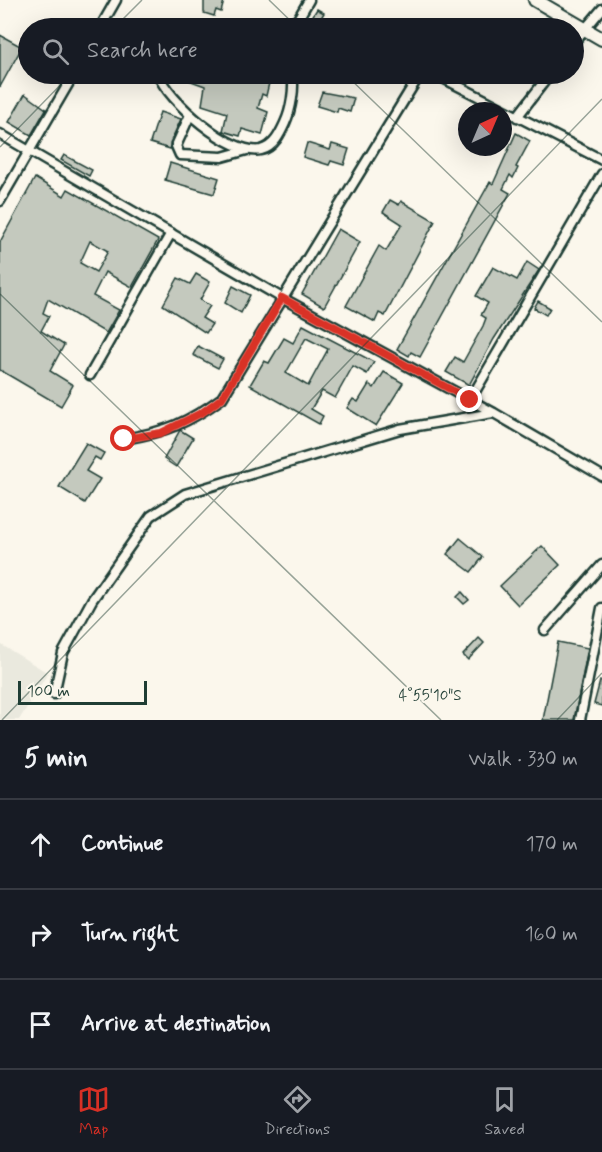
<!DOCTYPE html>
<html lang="en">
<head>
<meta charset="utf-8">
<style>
	:root { --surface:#171b24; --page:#20242c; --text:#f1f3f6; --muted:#9ea1a6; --line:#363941; --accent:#d93025 }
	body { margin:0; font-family:Mynerve,sans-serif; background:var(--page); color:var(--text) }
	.compass { position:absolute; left:458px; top:102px; width:54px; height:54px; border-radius:50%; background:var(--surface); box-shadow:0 6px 24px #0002; rotate:44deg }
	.scale { position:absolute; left:18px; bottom:15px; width:129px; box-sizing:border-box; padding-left:6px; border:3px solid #1f3d34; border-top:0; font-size:16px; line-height:21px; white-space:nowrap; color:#1f3d34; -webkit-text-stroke:4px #fbf7ec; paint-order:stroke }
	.stop { position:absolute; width:18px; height:18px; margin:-14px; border:4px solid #d93025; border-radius:50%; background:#fff }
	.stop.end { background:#d93025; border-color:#fff; box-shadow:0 2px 6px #0008 }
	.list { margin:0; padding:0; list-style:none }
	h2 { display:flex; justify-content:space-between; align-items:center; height:78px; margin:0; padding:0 24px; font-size:26px }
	h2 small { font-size:20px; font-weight:400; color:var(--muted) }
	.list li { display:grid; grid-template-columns:39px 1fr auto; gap:18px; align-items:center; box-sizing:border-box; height:90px; padding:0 24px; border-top:2px solid var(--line) }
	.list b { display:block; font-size:22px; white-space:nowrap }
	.list em { font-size:20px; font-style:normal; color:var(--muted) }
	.icon { flex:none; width:33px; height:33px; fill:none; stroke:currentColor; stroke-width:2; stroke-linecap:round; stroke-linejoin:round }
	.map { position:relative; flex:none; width:602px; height:720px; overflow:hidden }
	.search { position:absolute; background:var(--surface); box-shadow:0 6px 24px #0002; left:18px; right:18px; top:18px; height:66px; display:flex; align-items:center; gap:15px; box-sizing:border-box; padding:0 21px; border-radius:33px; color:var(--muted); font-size:22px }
	.sheet { height:348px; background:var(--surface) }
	nav { display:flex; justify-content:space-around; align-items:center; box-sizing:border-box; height:84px; border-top:2px solid var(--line); background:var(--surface); font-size:16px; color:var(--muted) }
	nav a { display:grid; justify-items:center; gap:3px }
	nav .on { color:var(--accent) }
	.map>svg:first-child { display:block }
	.built { fill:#eae9de }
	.building { fill:#c4c9be; stroke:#1f3d34; stroke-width:1.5; fill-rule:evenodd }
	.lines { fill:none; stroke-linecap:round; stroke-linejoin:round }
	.minor-casing { stroke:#1f3d34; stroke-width:13 }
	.highway-casing { stroke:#1f3d34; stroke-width:16 }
	.minor { stroke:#fbf7ec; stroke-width:8 }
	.highway { stroke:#fbf7ec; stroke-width:12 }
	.route { stroke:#d93025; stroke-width:8 }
	.ticks { fill:none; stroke:#1f3d34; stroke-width:1.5; stroke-opacity:0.45 }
	.ticks-label { font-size:15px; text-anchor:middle; fill:#1f3d34; stroke:#fbf7ec; stroke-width:4.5; stroke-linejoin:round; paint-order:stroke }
</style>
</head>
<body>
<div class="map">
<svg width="602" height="720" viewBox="0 0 602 720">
	<rect width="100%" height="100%" fill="#fbf7ec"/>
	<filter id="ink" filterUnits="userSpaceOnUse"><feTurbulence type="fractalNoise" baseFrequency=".0167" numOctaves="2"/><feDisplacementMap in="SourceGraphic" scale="12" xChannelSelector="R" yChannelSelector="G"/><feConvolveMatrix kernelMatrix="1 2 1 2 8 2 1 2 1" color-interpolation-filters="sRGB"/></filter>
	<g filter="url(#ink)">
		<path class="built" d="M0 644 48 673 19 720H0Z"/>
		<g class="building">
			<path d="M204 0 224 1 221 12 216 10 214 16 204 13Z"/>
			<path d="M317 9 324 13 319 21 312 17Z"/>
			<path d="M0 35 22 47 0 87Z"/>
			<path d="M172 74H231L269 83 266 96 262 94 258 108 268 112 262 135 242 129 240 136 223 131 227 113 202 105 205 86Z"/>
			<path d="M322 92 354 98 350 112 338 108 337 112 317 106Z"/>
			<path d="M25 94 46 109 31 135 9 122Z"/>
			<path d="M160 112 181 119 170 143V149L150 143Z"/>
			<path d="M516 133 530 141 516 167 518 168 513 178 510 175 503 189 510 193 420 357 411 352 409 356 397 349 490 182 493 184Z"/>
			<path d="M307 143 330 150 332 144 349 149 344 165 331 161 329 165 303 157Z"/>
			<path d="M64 155 92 170 89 176 61 160Z"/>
			<path d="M170 163 219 178 214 194 165 180Z"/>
			<path d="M35 178 64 196 68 189 158 240 132 287 105 272 93 296 119 310 106 333 48 299 43 313 49 316 41 331 64 345 50 371 73 385 61 406 0 370V242ZM90 241 108 251 96 272 80 263Z"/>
			<path d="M390 200 399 205 401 201 435 221 385 316 379 313 375 322 346 306 379 246 386 251 402 224 383 212Z"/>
			<path d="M338 229 360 242 324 307 302 294Z"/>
			<path d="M527 262 539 270 494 339 469 385 446 372 455 357 463 362 483 326 486 318 481 315 488 303 476 296 493 267 517 280Z"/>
			<path d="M196 274 210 282 200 300 210 306 202 318 212 324 206 333 163 305 178 278 190 284Z"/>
			<path d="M233 286 250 295 241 313 225 303Z"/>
			<path d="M538 301 550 308 546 315 534 308Z"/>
			<path d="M303 325 374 362 367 374 353 366 335 398 322 391 311 409 323 416 319 424 250 385 264 361 269 363 284 338 293 343ZM306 338 328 349 308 386 286 373Z"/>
			<path d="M198 346 223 359 218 368 193 355Z"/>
			<path d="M384 372 403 383 376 426 347 408 353 399 358 402 369 384 374 388Z"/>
			<path d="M180 430 193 438 176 467 164 459Z"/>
			<path d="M86 443 104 453 100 460 95 457 86 471 100 479 85 503 59 487Z"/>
			<path d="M460 538 483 557 471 572 447 554Z"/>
			<path d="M542 546 560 565 518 605 500 586Z"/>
			<path d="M462 592 469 600 464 604 457 597Z"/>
			<path d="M479 638 484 643 468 660 463 655Z"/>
			<path d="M558 642 588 648 574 720H543Z"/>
			<path d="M600 681 602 682V706L594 704Z"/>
		</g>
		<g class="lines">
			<g class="minor-casing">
				<g id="minor">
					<path d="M100 28 116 0"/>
					<path d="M215 28H233"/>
					<path d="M286 28 298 19 309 0"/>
					<path d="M574 42 602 9"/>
					<path d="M158 74C168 101 231 156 261 150 274 147 280 134 285 123 291 110 295 88 292 74"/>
					<path d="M435 74 602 160"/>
					<path d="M190 115 176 146 180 155 222 157 247 150"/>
					<path d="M517 117 550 74"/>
					<path d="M0 134 282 298 494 413 602 476"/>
					<path d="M0 201 74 74"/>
					<path d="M90 375 171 233"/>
					<path d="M470 400 602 174"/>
					<path d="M124 439C166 432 188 423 222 398L420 74"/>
					<path d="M545 630 602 565"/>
					<path d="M54 694 63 653 92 600 151 516 185 494 400 429 493 413"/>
					<path d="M580 720 602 608"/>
				</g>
			</g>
			<g class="highway-casing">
				<path id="highway" d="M535 0 602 39"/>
			</g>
			<use href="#minor" class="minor"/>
			<use href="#highway" class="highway"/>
		</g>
	</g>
	<g class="lines" filter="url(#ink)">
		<path class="route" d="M124 439 161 433 203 412 222 398 282 298 470 400"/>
	</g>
	<path class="ticks" d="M269 0 298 28M114 28 142 0M345 74 602 322M0 147 71 74M0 294 441 720M2 720 602 99M557 720 602 673"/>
	<g class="ticks-label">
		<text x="430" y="700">4°55'10"S</text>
	</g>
</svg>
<svg class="compass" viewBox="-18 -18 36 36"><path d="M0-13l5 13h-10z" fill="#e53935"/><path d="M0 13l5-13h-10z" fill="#9ea1a6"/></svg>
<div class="scale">100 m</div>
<div class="stop" style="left:124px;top:439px"></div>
<div class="stop end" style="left:470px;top:400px"></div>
<div class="search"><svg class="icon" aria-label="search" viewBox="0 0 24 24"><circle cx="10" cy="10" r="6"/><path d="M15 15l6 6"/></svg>Search here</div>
</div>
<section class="sheet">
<h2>5 min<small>Walk · 330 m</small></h2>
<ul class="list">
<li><svg class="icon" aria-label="ahead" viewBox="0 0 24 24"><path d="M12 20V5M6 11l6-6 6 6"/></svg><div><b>Continue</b></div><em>170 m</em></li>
<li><svg class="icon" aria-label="right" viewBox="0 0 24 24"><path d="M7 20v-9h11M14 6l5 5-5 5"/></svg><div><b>Turn right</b></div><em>160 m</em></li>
<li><svg class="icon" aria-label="arrive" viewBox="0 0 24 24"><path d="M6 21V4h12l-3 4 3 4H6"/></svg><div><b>Arrive at destination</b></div></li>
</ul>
</section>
<nav>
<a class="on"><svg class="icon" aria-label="map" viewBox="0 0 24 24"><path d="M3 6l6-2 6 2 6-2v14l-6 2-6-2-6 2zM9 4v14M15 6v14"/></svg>Map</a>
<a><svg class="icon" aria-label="directions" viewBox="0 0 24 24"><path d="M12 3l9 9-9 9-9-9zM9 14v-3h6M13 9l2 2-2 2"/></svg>Directions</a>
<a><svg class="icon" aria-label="saved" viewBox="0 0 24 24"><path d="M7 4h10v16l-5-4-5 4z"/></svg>Saved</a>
</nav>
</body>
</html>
